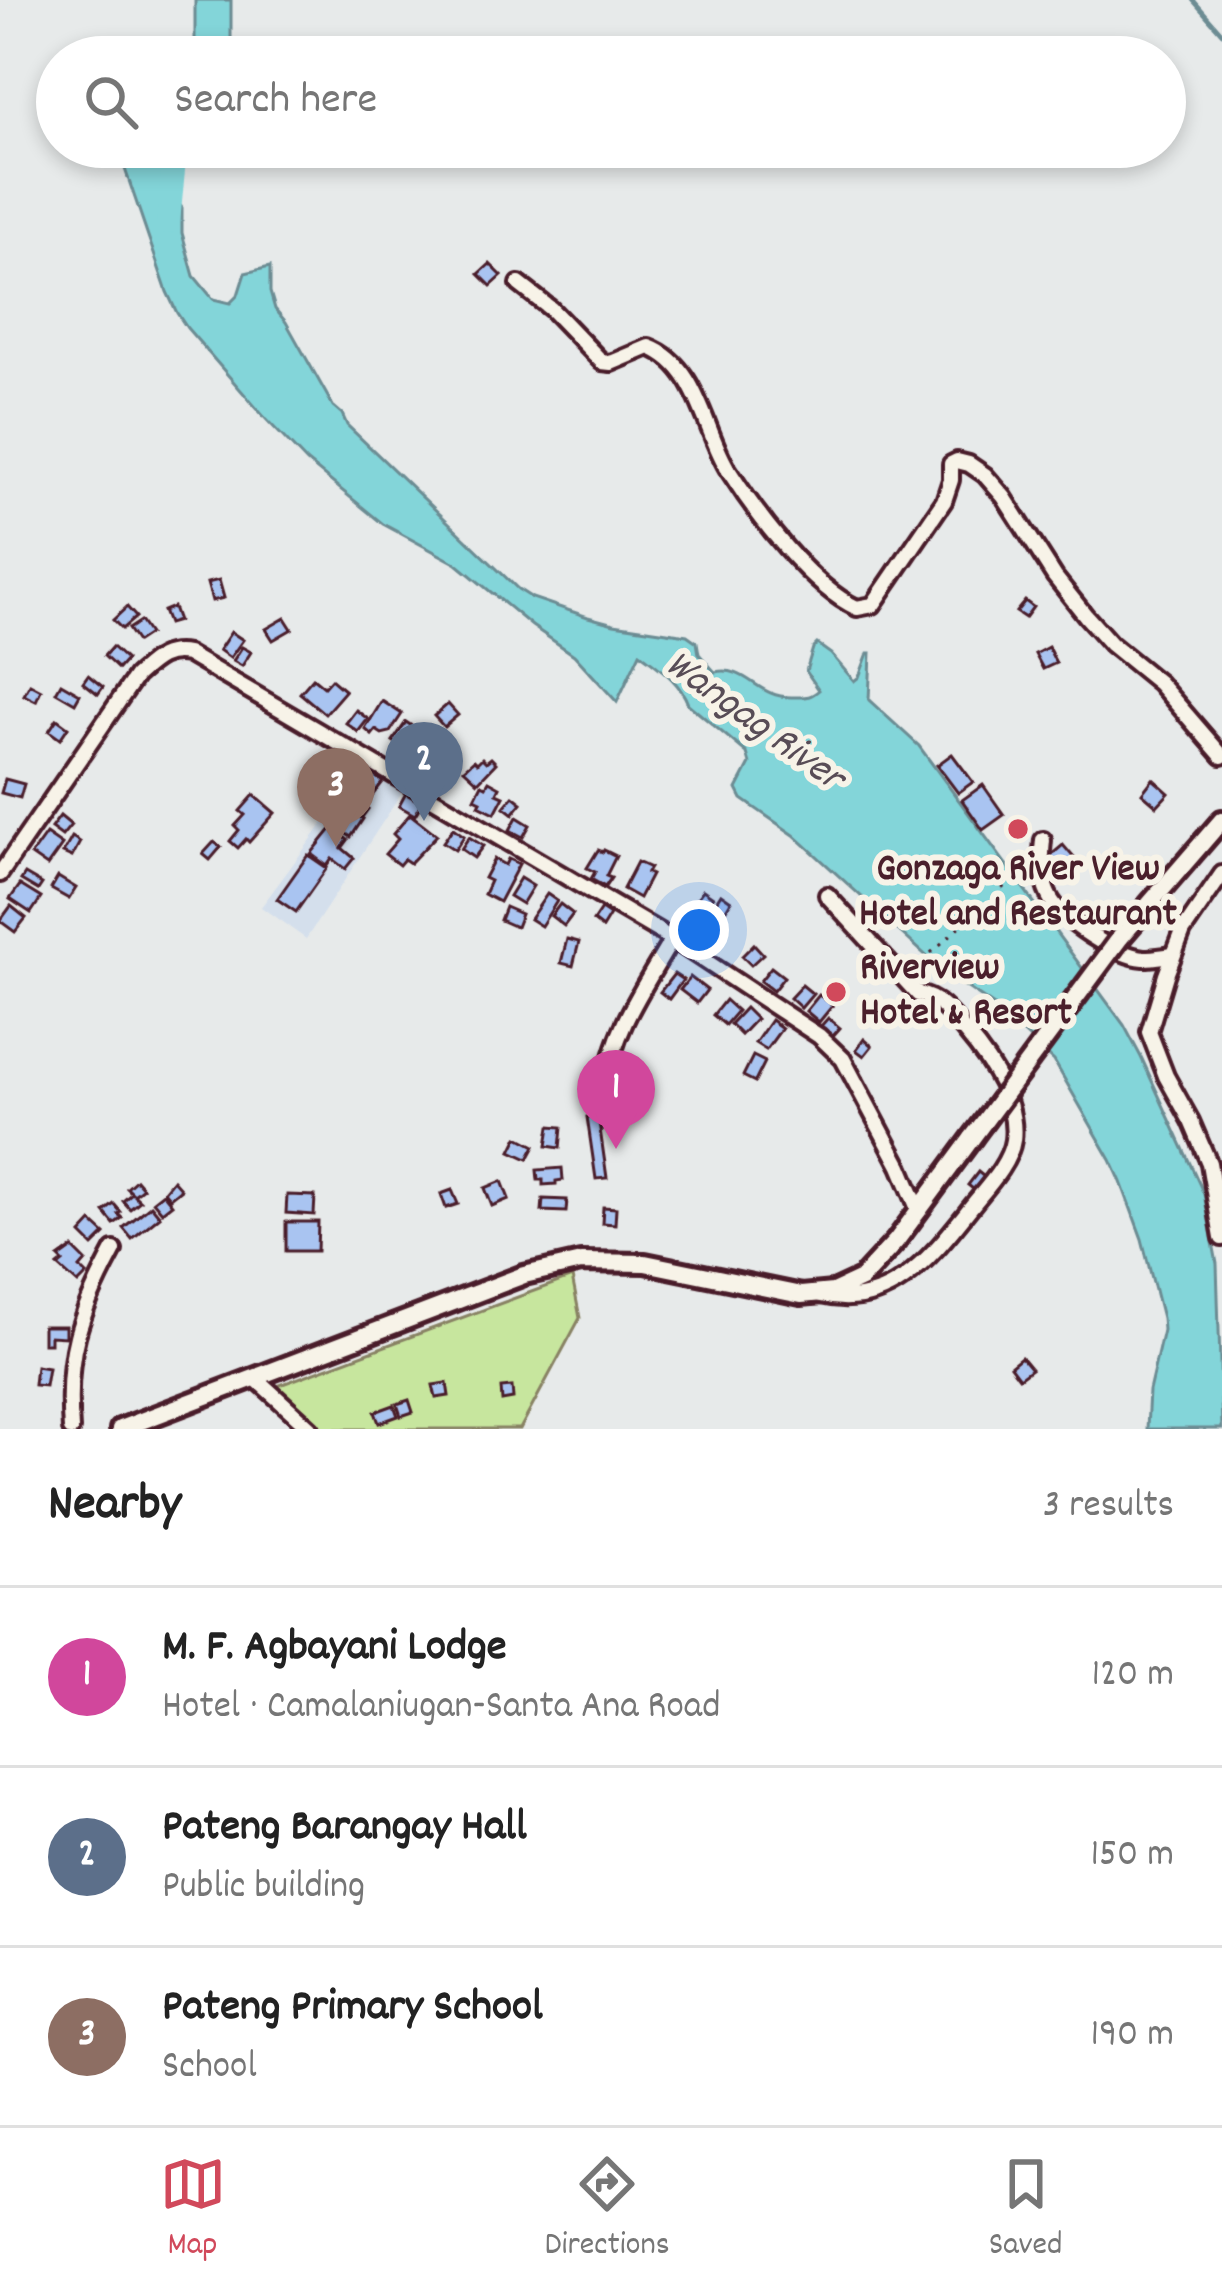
<!DOCTYPE html>
<html lang="en">
<head>
<meta charset="utf-8">
<style>
	:root { --surface:#fff; --page:#f6f6f6; --text:#222; --muted:#767676; --line:#e0e0e0; --accent:#d1495b }
	body { margin:0; font-family:Dekko,sans-serif; background:var(--page); color:var(--text) }
	.you { position:absolute; left:699px; top:930px; width:42px; height:42px; margin:-30px; border:9px solid #fff; border-radius:50%; background:#1a73e8; box-shadow:0 0 0 18px #1a73e833 }
	.badge { display:grid; place-items:center; width:78px; height:78px; border-radius:50%; background:var(--accent); color:#fff; font-size:39px; font-weight:700 }
	.pin { position:absolute; translate:-50% -99px; filter:drop-shadow(0 3px 6px #0008) }
	.pin::after { content:''; position:absolute; top:63px; width:42px; height:36px; background:inherit; clip-path:polygon(0 0,100% 0,50% 100%) }
	.list { margin:0; padding:0; list-style:none }
	h2 { display:flex; justify-content:space-between; align-items:center; height:156px; margin:0; padding:0 48px; font-size:51px }
	h2 small { font-size:39px; font-weight:400; color:var(--muted) }
	.list li { display:grid; grid-template-columns:78px 1fr auto; gap:36px; align-items:center; box-sizing:border-box; height:180px; padding:0 48px; border-top:3px solid var(--line) }
	.list b { display:block; font-size:45px; white-space:nowrap }
	.list p { margin:0; font-size:39px; white-space:nowrap; color:var(--muted) }
	.list em { font-size:39px; font-style:normal; color:var(--muted) }
	.icon { flex:none; width:66px; height:66px; fill:none; stroke:currentColor; stroke-width:2; stroke-linecap:round; stroke-linejoin:round }
	.map { position:relative; flex:none; width:1222px; height:1429px; overflow:hidden }
	.search { position:absolute; background:var(--surface); box-shadow:0 6px 18px #0003; left:36px; right:36px; top:36px; height:132px; display:flex; align-items:center; gap:30px; box-sizing:border-box; padding:0 42px; border-radius:66px; color:var(--muted); font-size:45px }
	.sheet { height:696px; background:var(--surface) }
	nav { display:flex; justify-content:space-around; align-items:center; box-sizing:border-box; height:168px; border-top:3px solid var(--line); background:var(--surface); font-size:33px; color:var(--muted) }
	nav a { display:grid; justify-items:center; gap:6px }
	nav .on { color:var(--accent) }
	.map>svg:first-child { display:block }
	.built { fill:#d4dfec }
	.green { fill:#c7e69e; stroke:#888264; stroke-width:3 }
	.water { fill:#83d5d9; stroke:#6c8c93; stroke-width:3 }
	.lines { fill:none; stroke-linecap:round; stroke-linejoin:round }
	.stream { stroke:#6c8c93; stroke-width:4.5 }
	.river { stroke:#83d5d9; stroke-width:24 }
	.building { fill:#a9c4f1; stroke:#4a1f2b; stroke-width:3 }
	.minor-casing { stroke:#4a1f2b; stroke-width:22 }
	.major-casing { stroke:#4a1f2b; stroke-width:26 }
	.path { stroke:#4a1f2b; stroke-width:3; stroke-dasharray:3 9; stroke-linecap:butt }
	.minor { stroke:#f7f3e8; stroke-width:14 }
	.major { stroke:#f7f3e8; stroke-width:16 }
	.major-bridge-casing { stroke:#4a1f2b; stroke-width:26; stroke-linecap:butt }
	.major-bridge { stroke:#f7f3e8; stroke-width:16 }
	.poi-dot { fill:#d1495b; stroke:#f7f3e8; stroke-width:4.5 }
	.labels { text-anchor:middle; dominant-baseline:central; stroke-width:12; stroke-linejoin:round; paint-order:stroke }
	.poi-label { font-size:39px; font-weight:bold; fill:#4a1f2b; stroke:#f7f3e8 }
	.water-label { font-size:42px; font-style:italic; fill:#584c56; stroke:#f7f3e8 }
</style>
</head>
<body>
<div class="map">
<svg width="1222" height="1429" viewBox="0 0 1222 1429">
	<rect width="100%" height="100%" fill="#e7eaea"/>
	<filter id="ink" filterUnits="userSpaceOnUse"><feTurbulence type="fractalNoise" baseFrequency=".00833" numOctaves="2"/><feDisplacementMap in="SourceGraphic" scale="24" xChannelSelector="R" yChannelSelector="G"/><feConvolveMatrix kernelMatrix="1 2 1 2 8 2 1 2 1" color-interpolation-filters="sRGB"/></filter>
	<g filter="url(#ink)">
		<path class="built" d="M366 766 405 788 306 939 261 907Z"/>
		<path class="green" d="M572 1277 580 1318 520 1429H321L277 1386Z"/>
		<g class="water">
			<path d="M195 0H231V57H198L195 43Z"/>
			<path d="M169 147H186L182 162 167 170 164 181 182 208V233L194 276 213 299 230 303 238 295 245 273 270 267V292L275 309 286 322 333 406 342 414 347 425 518 589 532 598 588 617 614 624 687 635 697 642 699 654 715 672C748 665 756 698 793 697 806 697 810 698 819 690L806 671 813 648 817 644 831 654 854 681 859 677 868 653H871L869 700 919 746 1124 1025 1141 1057 1204 1194 1217 1264 1222 1429H1147L1149 1391 1163 1330 1162 1318 1142 1239 1121 1182 1111 1160 1054 1061 994 1006 944 972 794 835 742 799 737 789 750 764 747 753 688 704C679 680 659 668 640 653L617 702 574 655 532 626 457 564 383 524 307 462 266 419 187 328 177 313 167 292 123 163 126 152 131 150 152 161H158Z"/>
		</g>
		<g class="lines">
			<path class="stream" d="M1193 0 1222 33"/>
			<path class="river" d="M168 222 174 160 180 147"/>
		</g>
		<g class="building">
			<path d="M490 264 502 276 491 286 479 274Z"/>
			<path d="M219 580 224 598 212 601 207 583Z"/>
			<path d="M1025 601 1033 607 1025 618 1016 612Z"/>
			<path d="M127 607 136 617 122 629 113 620Z"/>
			<path d="M173 607 178 621 168 624 163 611Z"/>
			<path d="M285 618 292 629 273 640 266 629Z"/>
			<path d="M140 621 149 634 137 642 128 629Z"/>
			<path d="M231 632 243 640 230 658 219 650Z"/>
			<path d="M112 647 126 660 118 669 104 656Z"/>
			<path d="M242 647 251 652 242 666 233 661Z"/>
			<path d="M1048 647 1056 663 1043 669 1035 654Z"/>
			<path d="M88 675 103 687 98 694 83 682Z"/>
			<path d="M313 678 324 687 331 679 345 691 325 714 300 693Z"/>
			<path d="M61 683 80 694 75 703 56 692Z"/>
			<path d="M30 684 41 690 36 701 24 695Z"/>
			<path d="M382 701 402 714 390 732 382 734 376 730 372 735 365 729Z"/>
			<path d="M448 704 458 715 444 727 434 716Z"/>
			<path d="M356 710 368 719 358 732 346 723Z"/>
			<path d="M57 719 68 727 60 739 49 731Z"/>
			<path d="M406 722 422 733 419 737 424 740 416 752 411 748 409 752 393 741Z"/>
			<path d="M952 754 973 782 958 793 937 765Z"/>
			<path d="M482 758 486 762 491 758 496 763 478 782 464 769 474 760 477 763Z"/>
			<path d="M435 759 446 768 450 764 456 770 440 787 436 782 438 780 426 768Z"/>
			<path d="M369 772 383 782 368 801 355 792Z"/>
			<path d="M5 779 24 784 20 798 1 793Z"/>
			<path d="M1153 779 1169 793 1157 806 1142 793Z"/>
			<path d="M489 781 500 787 497 793 504 796 495 813 479 805 481 801 475 798 482 784 486 786Z"/>
			<path d="M983 785 1004 815 983 830 962 800Z"/>
			<path d="M406 793 422 803 415 815 399 806Z"/>
			<path d="M254 795 275 813 249 842 246 839 238 848 230 841 239 830 235 826 245 815 240 811Z"/>
			<path d="M513 796 522 803 513 814 504 807Z"/>
			<path d="M354 799 368 809 363 816 348 805Z"/>
			<path d="M346 807 363 819 351 837 333 825Z"/>
			<path d="M410 814 437 835 410 863 404 859 399 865 385 854 398 839 393 834Z"/>
			<path d="M60 816 71 825 62 836 51 828Z"/>
			<path d="M517 817 530 825 523 837 510 830Z"/>
			<path d="M332 828 348 840 342 848 354 858 345 869 332 859 327 866 311 854Z"/>
			<path d="M453 828 464 836 455 850 443 842Z"/>
			<path d="M46 834 62 845 47 866 31 855Z"/>
			<path d="M72 837 80 842 72 857 63 853Z"/>
			<path d="M469 837 483 846 474 858 461 849Z"/>
			<path d="M214 842 221 847 210 860 203 854Z"/>
			<path d="M1063 845 1075 859 1061 870 1050 856Z"/>
			<path d="M598 850 603 852 604 850 616 856 606 876 611 878 605 887 591 879 595 872 587 868Z"/>
			<path d="M308 855 327 868 296 912 277 899Z"/>
			<path d="M494 859 505 865 508 859 519 864 499 902 484 894 490 881 484 878Z"/>
			<path d="M637 862 650 868 647 873 651 875 639 898 623 889Z"/>
			<path d="M25 874 42 884 38 890 21 880Z"/>
			<path d="M58 877 76 888 69 899 51 889Z"/>
			<path d="M520 878 533 886 522 904 509 896Z"/>
			<path d="M20 885 41 898 31 913 10 899Z"/>
			<path d="M703 890 713 897 705 909 694 902Z"/>
			<path d="M547 894 557 901 541 926 530 919Z"/>
			<path d="M721 894 731 901 725 911 714 905Z"/>
			<path d="M560 904 573 914 564 926 551 916Z"/>
			<path d="M11 906 26 918 15 932 0 921Z"/>
			<path d="M505 907 521 914 516 927 500 920Z"/>
			<path d="M689 908 700 917 687 932 676 923Z"/>
			<path d="M601 909 610 915 602 928 593 921Z"/>
			<path d="M705 919 718 929 707 944 694 935Z"/>
			<path d="M567 939 579 942 573 966 561 963Z"/>
			<path d="M754 944 763 954 751 965 742 956Z"/>
			<path d="M771 967 784 977 773 991 760 981Z"/>
			<path d="M674 974 683 980 669 999 660 992Z"/>
			<path d="M690 977 707 990 697 1003 680 990Z"/>
			<path d="M802 985 813 994 801 1008 790 998Z"/>
			<path d="M819 995 833 1005 819 1022 806 1011Z"/>
			<path d="M725 1000 737 1011 725 1025 713 1015Z"/>
			<path d="M745 1008 756 1019 741 1035 730 1024Z"/>
			<path d="M828 1018 840 1028 832 1037 820 1027Z"/>
			<path d="M771 1020 782 1028 766 1050 755 1043Z"/>
			<path d="M864 1039 872 1046 864 1056 856 1050Z"/>
			<path d="M753 1056 765 1062 755 1082 743 1076Z"/>
			<path d="M612 1103 617 1126 603 1129 598 1106Z"/>
			<path d="M598 1115 607 1178 596 1179 587 1117Z"/>
			<path d="M550 1126 562 1127 560 1148 547 1146Z"/>
			<path d="M518 1137 535 1146 528 1159 511 1151Z"/>
			<path d="M562 1168 563 1180 556 1181V1184L543 1185V1180H538L537 1170Z"/>
			<path d="M978 1172 988 1180 978 1193 968 1185Z"/>
			<path d="M136 1180 143 1188 134 1195 140 1201 130 1209 123 1201 132 1193 127 1188Z"/>
			<path d="M173 1180 181 1189 170 1198 164 1191Z"/>
			<path d="M502 1181 509 1199 492 1206 485 1188Z"/>
			<path d="M452 1190 458 1204 446 1208 441 1194Z"/>
			<path d="M163 1193 172 1204 162 1212 153 1201Z"/>
			<path d="M287 1195 315 1196 314 1215 286 1213Z"/>
			<path d="M543 1199 567 1200 566 1212 542 1211Z"/>
			<path d="M114 1204 121 1212 118 1214 122 1218 114 1224 104 1212Z"/>
			<path d="M151 1205 160 1216 132 1239 123 1228Z"/>
			<path d="M603 1207 616 1208 615 1224 602 1223Z"/>
			<path d="M92 1222 105 1234 93 1246 81 1234Z"/>
			<path d="M286 1222H318L317 1251H286Z"/>
			<path d="M73 1248 86 1261 80 1268 87 1275 78 1284 58 1266 63 1262 59 1258Z"/>
			<path d="M43 1326H65V1337L50 1336V1343H43Z"/>
			<path d="M1021 1357 1031 1369 1019 1378 1010 1366Z"/>
			<path d="M36 1366 48 1368 45 1386 34 1385Z"/>
			<path d="M447 1383 449 1396 436 1398 433 1385Z"/>
			<path d="M512 1387 513 1399 502 1401 501 1388Z"/>
			<path d="M409 1400 413 1412 401 1416 397 1404Z"/>
			<path d="M394 1405 398 1416 379 1423 375 1412Z"/>
		</g>
		<g class="lines">
			<g class="minor-casing">
				<g id="minor">
					<path d="M519 284 551 309 602 362 611 363 649 347C699 366 704 432 729 471 757 515 810 586 857 608L873 605 944 501 951 480V464L957 461 969 464 985 475 1004 497 1055 577 1086 616 1111 644 1159 683 1222 756"/>
					<path d="M1043 840C1041 858 1040 879 1049 896 1061 921 1117 956 1144 958 1154 958 1164 956 1173 955"/>
					<path d="M0 874 136 676C152 662 164 649 187 654L672 939 819 1036 843 1059 900 1166 919 1211"/>
					<path d="M1222 874 1183 931 1166 975 1149 1032 1166 1076 1191 1121 1209 1163 1222 1238"/>
					<path d="M607 1083C612 1031 647 983 672 939"/>
					<path d="M821 1295C893 1313 935 1251 975 1202 989 1185 1010 1162 1013 1140 1018 1101 989 1060 966 1033 952 1016 940 998 918 994L827 895"/>
					<path d="M255 1378 311 1429"/>
					<path d="M71 1429C65 1354 79 1315 114 1250"/>
				</g>
			</g>
			<g class="major-casing">
				<g id="major">
					<path d="M1120 938 1222 820"/>
					<path d="M120 1429 524 1275 581 1262 645 1263 801 1295 833 1292 861 1279 896 1241 972 1138"/>
				</g>
			</g>
			<path class="path" d="M913 969 1016 876 1028 870"/>
			<use href="#minor" class="minor"/>
			<use href="#major" class="major"/>
			<g class="major-bridge-casing">
				<path id="major-bridge" d="M972 1138 1120 938"/>
			</g>
			<use href="#major-bridge" class="major-bridge"/>
		</g>
	</g>
	<g class="poi-dot">
		<circle cx="1018" cy="829" r="12"/>
		<circle cx="836" cy="992" r="12"/>
	</g>
	<g class="labels">
		<g class="poi-label">
			<text x="1018" y="871">Gonzaga River View<tspan x="1018" dy="45">Hotel and Restaurant</tspan></text>
			<text x="860" y="970" text-anchor="start">Riverview<tspan x="860" dy="45">Hotel &amp; Resort</tspan></text>
		</g>
		<g class="water-label">
			<text transform="translate(753 723) rotate(36)">Wangag River</text>
		</g>
	</g>
</svg>
<div class="you"></div>
<div class="pin badge" style="left:616px;top:1149px;background:#d1479c">1</div>
<div class="pin badge" style="left:424px;top:821px;background:#5c6f8a">2</div>
<div class="pin badge" style="left:336px;top:847px;background:#8d6e63">3</div>
<div class="search"><svg class="icon" aria-label="search" viewBox="0 0 24 24"><circle cx="10" cy="10" r="6"/><path d="M15 15l6 6"/></svg>Search here</div>
</div>
<section class="sheet">
<h2>Nearby<small>3 results</small></h2>
<ul class="list">
<li><span class="badge" style="background:#d1479c">1</span><div><b>M. F. Agbayani Lodge</b><p>Hotel · Camalaniugan-Santa Ana Road</p></div><em>120 m</em></li>
<li><span class="badge" style="background:#5c6f8a">2</span><div><b>Pateng Barangay Hall</b><p>Public building</p></div><em>150 m</em></li>
<li><span class="badge" style="background:#8d6e63">3</span><div><b>Pateng Primary School</b><p>School</p></div><em>190 m</em></li>
</ul>
</section>
<nav>
<a class="on"><svg class="icon" aria-label="map" viewBox="0 0 24 24"><path d="M3 6l6-2 6 2 6-2v14l-6 2-6-2-6 2zM9 4v14M15 6v14"/></svg>Map</a>
<a><svg class="icon" aria-label="directions" viewBox="0 0 24 24"><path d="M12 3l9 9-9 9-9-9zM9 14v-3h6M13 9l2 2-2 2"/></svg>Directions</a>
<a><svg class="icon" aria-label="saved" viewBox="0 0 24 24"><path d="M7 4h10v16l-5-4-5 4z"/></svg>Saved</a>
</nav>
</body>
</html>
